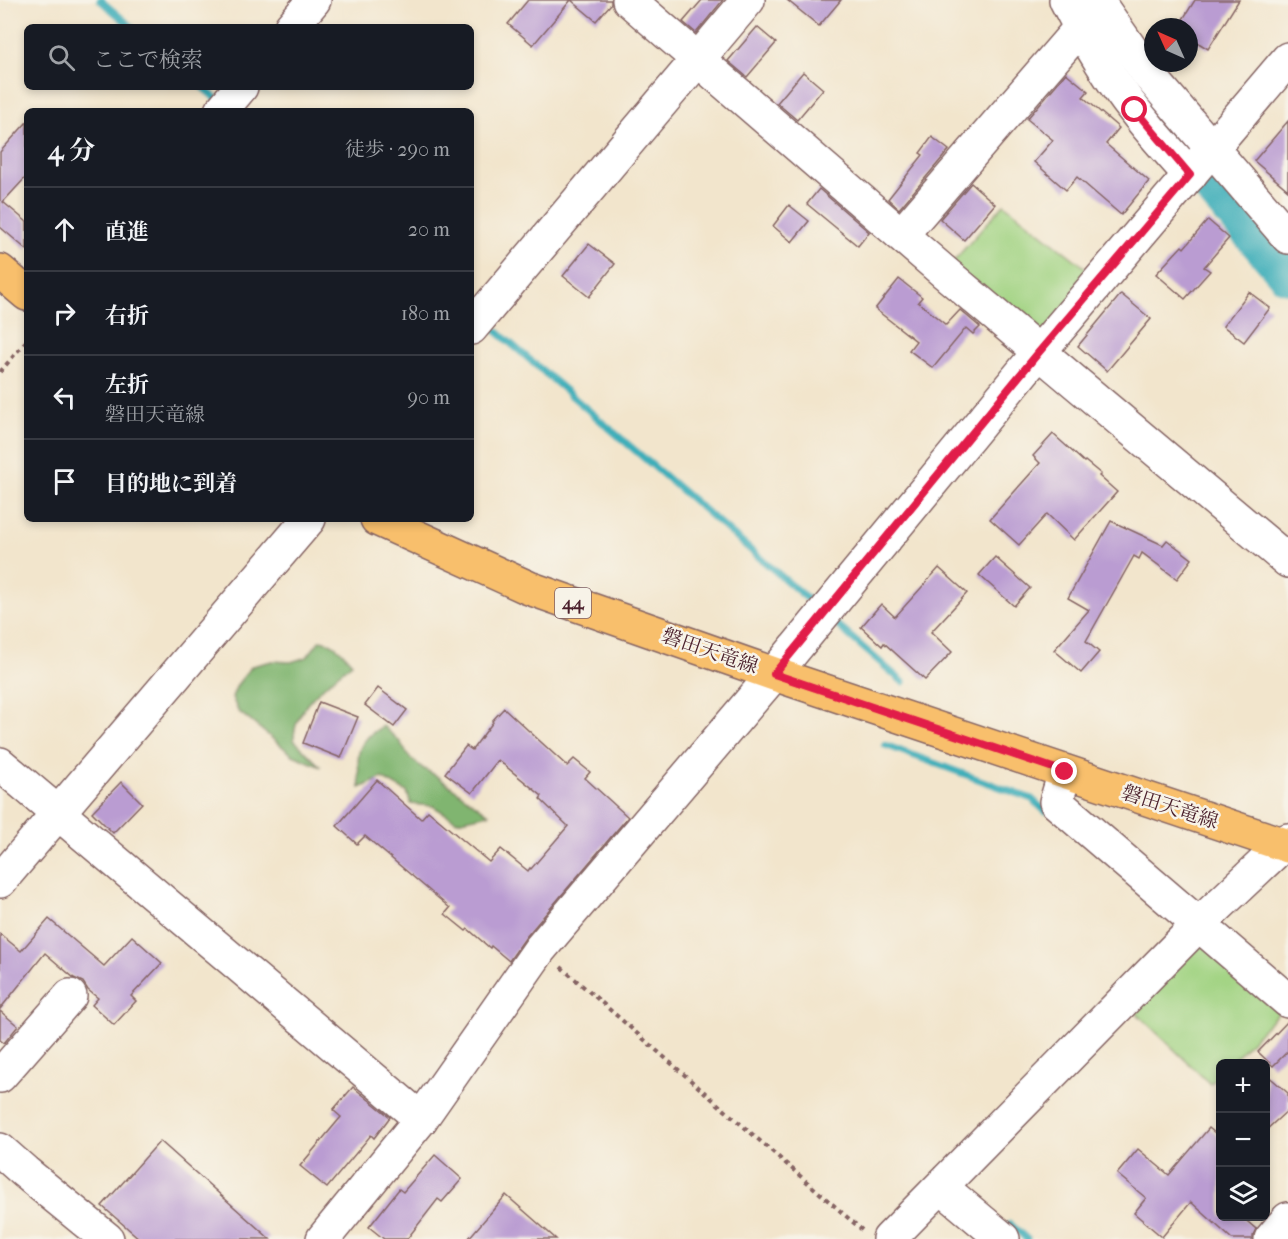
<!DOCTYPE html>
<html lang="ja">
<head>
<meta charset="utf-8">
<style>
	:root { --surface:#171b24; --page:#242831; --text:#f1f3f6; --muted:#9ea1a6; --line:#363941 }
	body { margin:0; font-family:"IM FELL French Canon","Noto Serif JP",serif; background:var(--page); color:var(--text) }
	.controls { position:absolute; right:18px; bottom:18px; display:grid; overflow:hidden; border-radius:9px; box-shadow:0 3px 9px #0003 }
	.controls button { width:54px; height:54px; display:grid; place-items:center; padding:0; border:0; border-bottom:2px solid var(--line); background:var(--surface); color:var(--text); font:30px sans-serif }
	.compass { position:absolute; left:1144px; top:18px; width:54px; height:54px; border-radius:50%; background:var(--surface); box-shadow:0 3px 9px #0003; rotate:315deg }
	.stop { position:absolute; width:18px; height:18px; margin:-14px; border:4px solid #e11d48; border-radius:50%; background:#fff }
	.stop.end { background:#e11d48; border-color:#fff; box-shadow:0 2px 6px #0008 }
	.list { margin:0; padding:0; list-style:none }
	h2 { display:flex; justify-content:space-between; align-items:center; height:78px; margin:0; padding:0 24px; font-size:26px }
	h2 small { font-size:20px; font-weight:400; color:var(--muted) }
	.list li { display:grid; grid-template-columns:39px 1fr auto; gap:18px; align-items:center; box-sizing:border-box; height:84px; padding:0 24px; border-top:2px solid var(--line) }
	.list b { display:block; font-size:22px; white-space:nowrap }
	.list p { margin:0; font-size:20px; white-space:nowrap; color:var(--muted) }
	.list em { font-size:20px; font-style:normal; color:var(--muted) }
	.icon { flex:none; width:33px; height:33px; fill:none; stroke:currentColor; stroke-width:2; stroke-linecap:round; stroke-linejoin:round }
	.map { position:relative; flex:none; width:1288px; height:1239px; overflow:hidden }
	.search { position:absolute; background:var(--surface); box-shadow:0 3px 9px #0003; left:24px; top:24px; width:450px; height:66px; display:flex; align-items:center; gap:15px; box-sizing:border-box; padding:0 21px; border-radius:9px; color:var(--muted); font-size:22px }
	.panel { position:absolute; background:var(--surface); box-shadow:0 3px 9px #0003; left:24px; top:108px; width:450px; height:414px; border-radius:9px }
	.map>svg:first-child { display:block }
	.green { fill:#a1d382; stroke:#767956; stroke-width:1.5 }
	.forest { fill:#80b570; stroke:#656a4e; stroke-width:1.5 }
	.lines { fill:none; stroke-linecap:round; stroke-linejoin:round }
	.stream { stroke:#3eaeb9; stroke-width:7 }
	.river { stroke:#3eaeb9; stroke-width:42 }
	.building { fill:#ba9cd2 }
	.minor-casing { stroke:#856463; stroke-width:36 }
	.major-casing { stroke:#856463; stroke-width:36 }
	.path { stroke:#856463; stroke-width:4; stroke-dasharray:4.5 4.5; stroke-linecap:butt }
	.minor { stroke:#fff; stroke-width:33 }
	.major { stroke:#f8bf6c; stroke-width:33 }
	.route { stroke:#e11d48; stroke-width:8 }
	.labels { text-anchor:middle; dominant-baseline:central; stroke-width:5; stroke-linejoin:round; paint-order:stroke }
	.shield { fill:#f7f3e8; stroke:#7e5f64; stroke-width:1.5 }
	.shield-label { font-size:18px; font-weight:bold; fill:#4a1f2b }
	.street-label { font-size:20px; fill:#4a1f2b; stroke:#f7f3e8 }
</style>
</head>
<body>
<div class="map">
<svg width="1288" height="1239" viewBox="0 0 1288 1239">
	<rect width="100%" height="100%" fill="#f7f3e8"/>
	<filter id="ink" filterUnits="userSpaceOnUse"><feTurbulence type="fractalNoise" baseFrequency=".0167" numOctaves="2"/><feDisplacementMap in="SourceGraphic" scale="12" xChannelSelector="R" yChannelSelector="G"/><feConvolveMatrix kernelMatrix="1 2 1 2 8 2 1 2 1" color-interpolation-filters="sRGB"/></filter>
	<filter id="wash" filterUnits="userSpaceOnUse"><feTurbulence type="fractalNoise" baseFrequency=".008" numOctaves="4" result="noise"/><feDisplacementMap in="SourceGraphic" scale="24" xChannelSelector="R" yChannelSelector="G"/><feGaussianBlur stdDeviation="1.35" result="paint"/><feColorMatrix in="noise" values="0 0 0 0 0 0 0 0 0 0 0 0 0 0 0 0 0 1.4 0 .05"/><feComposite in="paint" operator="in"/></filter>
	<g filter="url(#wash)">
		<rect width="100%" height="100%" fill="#f2e5cc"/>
		<g class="green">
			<path d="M1004 204 1101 280 1039 352 944 272Z"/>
			<path d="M1201 935 1282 1009 1230 1063 1220 1064V1073L1210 1084 1129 1006Z"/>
		</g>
		<g class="forest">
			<path d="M320 640C336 643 342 652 352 663 329 682 293 707 294 740L321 767 293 755 238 711 232 697 237 685 252 666 272 661 291 662 307 657Z"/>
			<path d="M383 726 400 742 410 758 424 769 435 775 489 814 457 821 433 806 411 804 407 792 382 778 360 788C358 756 352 744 383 726Z"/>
		</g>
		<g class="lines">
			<g class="stream">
				<path d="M100 0 132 27"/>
				<path d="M202 87 219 101"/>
				<path d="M487 323 817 607"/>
				<path d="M830 619 903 682"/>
				<path d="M885 745 1032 799 1045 811"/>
				<path d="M1010 1224 1027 1239"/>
			</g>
			<path class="river" d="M1170 137 1288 273"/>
		</g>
		<g id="blocks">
			<g class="building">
				<path d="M528 0H571L533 45 508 24Z"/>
				<path d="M571 0H611V4L596 21Z"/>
				<path d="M702 0H723L696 33 683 22Z"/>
				<path d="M787 0H841L819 26Z"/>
				<path d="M1195 0H1239L1208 49 1189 37V27H1178Z"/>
				<path d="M757 27 776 43 747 77 728 61Z"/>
				<path d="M803 72 823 89 797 120 777 103Z"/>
				<path d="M1066 73 1088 91 1083 97 1119 128 1106 144 1149 181 1121 215 1077 177 1066 190 1034 162 1053 140 1027 119Z"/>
				<path d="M1288 121V190L1254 161Z"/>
				<path d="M27 122V176L3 202 27 222V250L0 227V152Z"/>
				<path d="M932 137 949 150 899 209 888 199 923 155 920 153Z"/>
				<path d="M971 183 995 204 964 240 940 219Z"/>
				<path d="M819 189 869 232 858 246 807 204Z"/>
				<path d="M789 205 809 221 792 242 773 226Z"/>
				<path d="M1208 220 1229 238 1204 267 1210 271 1185 299 1156 274 1182 246 1184 248Z"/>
				<path d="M589 244 615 264 589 297 563 276Z"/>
				<path d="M899 279 922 297 918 302 946 325 960 310 980 327 973 334 966 328 933 368 909 350 916 341 875 309Z"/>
				<path d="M1249 292 1270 308 1244 342 1223 326Z"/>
				<path d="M1121 294 1151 319 1107 371 1078 346Z"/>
				<path d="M1053 434 1084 462 1085 461 1101 474 1099 476 1117 492 1074 540 1047 514 1019 545 990 519 1040 463 1033 456Z"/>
				<path d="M1111 521 1163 545 1167 540 1192 559 1177 579 1142 553 1139 559 1134 556 1086 641 1099 652 1081 673 1054 650 1089 610 1068 598Z"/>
				<path d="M995 557 1030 588 1014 606 979 575Z"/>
				<path d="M939 568 967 593 931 632 952 652 925 680 884 643 882 646 861 627 881 604 895 617Z"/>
				<path d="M378 688 407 710 394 727 365 705Z"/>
				<path d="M319 702 358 717 341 758 303 743Z"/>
				<path d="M504 708 567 766 574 759 590 772 585 778 628 817 526 937 509 961 491 946 490 948 468 929 466 931 445 914 450 908 365 836 357 844 337 826 377 780 421 819 428 811 489 862 501 849 528 871 530 868 531 869 568 826 540 799 542 796 498 760 472 793 445 773 466 746 472 750 493 722 492 721Z"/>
				<path d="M121 782 142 803 113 833 92 812Z"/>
				<path d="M49 919 104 966 132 936 162 963 131 996 136 1001 114 1025 92 1005 98 998 88 990 83 982 74 978 45 953 0 1009V934L21 951Z"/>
				<path d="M0 1011 18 1026 4 1043 0 1040Z"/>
				<path d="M1288 1021V1051L1273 1066 1258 1052Z"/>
				<path d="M1266 1074 1288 1093V1110L1266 1130Z"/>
				<path d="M353 1087 390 1117 374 1138 371 1135 327 1188 300 1166 341 1117 333 1110Z"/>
				<path d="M1209 1128 1221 1138V1216H1241L1256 1229 1253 1235V1239H1232L1191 1202 1162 1237 1134 1213 1146 1198 1117 1174 1138 1149 1169 1175Z"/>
				<path d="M160 1141 270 1239H140L102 1206Z"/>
				<path d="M435 1155 462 1179 442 1202 438 1199 407 1239H384L369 1227 399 1189 403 1192Z"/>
				<path d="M506 1195 556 1239H468Z"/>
			</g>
		</g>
	</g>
	<g filter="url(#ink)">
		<use href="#blocks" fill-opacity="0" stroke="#856463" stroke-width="1.5"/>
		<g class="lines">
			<g class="minor-casing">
				<g id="minor">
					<path d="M629 0 944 272 1288 561"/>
					<path d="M1066 0C1086 39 1108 77 1135 111 1152 133 1171 154 1190 175"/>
					<path d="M1098 0 1100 5 1148 74 1288 237"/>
					<path d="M291 27 314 0"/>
					<path d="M221 111 241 87"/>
					<path d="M902 234 1100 5"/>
					<path d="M471 328 748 0"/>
					<path d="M0 764 421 1119"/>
					<path d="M1065 772 1056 802 1288 1001"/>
					<path d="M0 881 309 519"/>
					<path d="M0 1076 70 996"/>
					<path d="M0 1150 25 1172 107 1239"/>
					<path d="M941 1187 1003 1239"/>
					<path d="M323 1239 421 1119 540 949 774 674 1039 352 1288 59"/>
					<path d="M889 1239 1199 924 1288 840"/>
					<path d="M1271 1239 1288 1219"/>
				</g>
			</g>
			<g class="major-casing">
				<g id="major">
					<path d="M0 271 27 294"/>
					<path d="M377 519 529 588 774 674 1288 846"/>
				</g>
			</g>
			<g class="path">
				<path d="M0 372 27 340"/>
				<path d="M561 967 862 1230"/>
			</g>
			<use href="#minor" class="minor"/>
			<use href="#major" class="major"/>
		</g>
	</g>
	<g class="lines" filter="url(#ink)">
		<path class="route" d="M1065 772 774 674 1039 352 1190 175 1135 110"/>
	</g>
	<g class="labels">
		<rect class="shield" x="555" y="588" width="36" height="30" rx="4.5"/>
		<g class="shield-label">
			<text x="573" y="603">44</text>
		</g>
		<g class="street-label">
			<text transform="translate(710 651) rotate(19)">磐田天竜線</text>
			<text transform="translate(1170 807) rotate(18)">磐田天竜線</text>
		</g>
	</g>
</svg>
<div class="controls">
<button>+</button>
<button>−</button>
<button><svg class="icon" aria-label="layers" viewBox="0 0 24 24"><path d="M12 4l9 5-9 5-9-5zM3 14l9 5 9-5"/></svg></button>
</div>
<svg class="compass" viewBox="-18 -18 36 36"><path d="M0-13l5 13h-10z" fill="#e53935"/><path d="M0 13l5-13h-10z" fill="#9ea1a6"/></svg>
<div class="stop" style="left:1135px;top:110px"></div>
<div class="stop end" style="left:1065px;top:772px"></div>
<div class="search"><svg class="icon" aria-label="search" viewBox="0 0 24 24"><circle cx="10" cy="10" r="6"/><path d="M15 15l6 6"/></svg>ここで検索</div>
<section class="panel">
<h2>4 分<small>徒歩 · 290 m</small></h2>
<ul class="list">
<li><svg class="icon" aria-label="ahead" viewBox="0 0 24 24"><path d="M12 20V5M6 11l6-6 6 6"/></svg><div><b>直進</b></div><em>20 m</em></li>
<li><svg class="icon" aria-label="right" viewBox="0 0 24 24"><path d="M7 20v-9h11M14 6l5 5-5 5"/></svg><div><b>右折</b></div><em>180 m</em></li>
<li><svg class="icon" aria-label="left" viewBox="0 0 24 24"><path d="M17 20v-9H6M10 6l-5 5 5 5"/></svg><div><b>左折</b><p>磐田天竜線</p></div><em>90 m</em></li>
<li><svg class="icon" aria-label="arrive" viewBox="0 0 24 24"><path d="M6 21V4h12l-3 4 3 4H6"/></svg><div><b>目的地に到着</b></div></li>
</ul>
</section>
</div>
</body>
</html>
